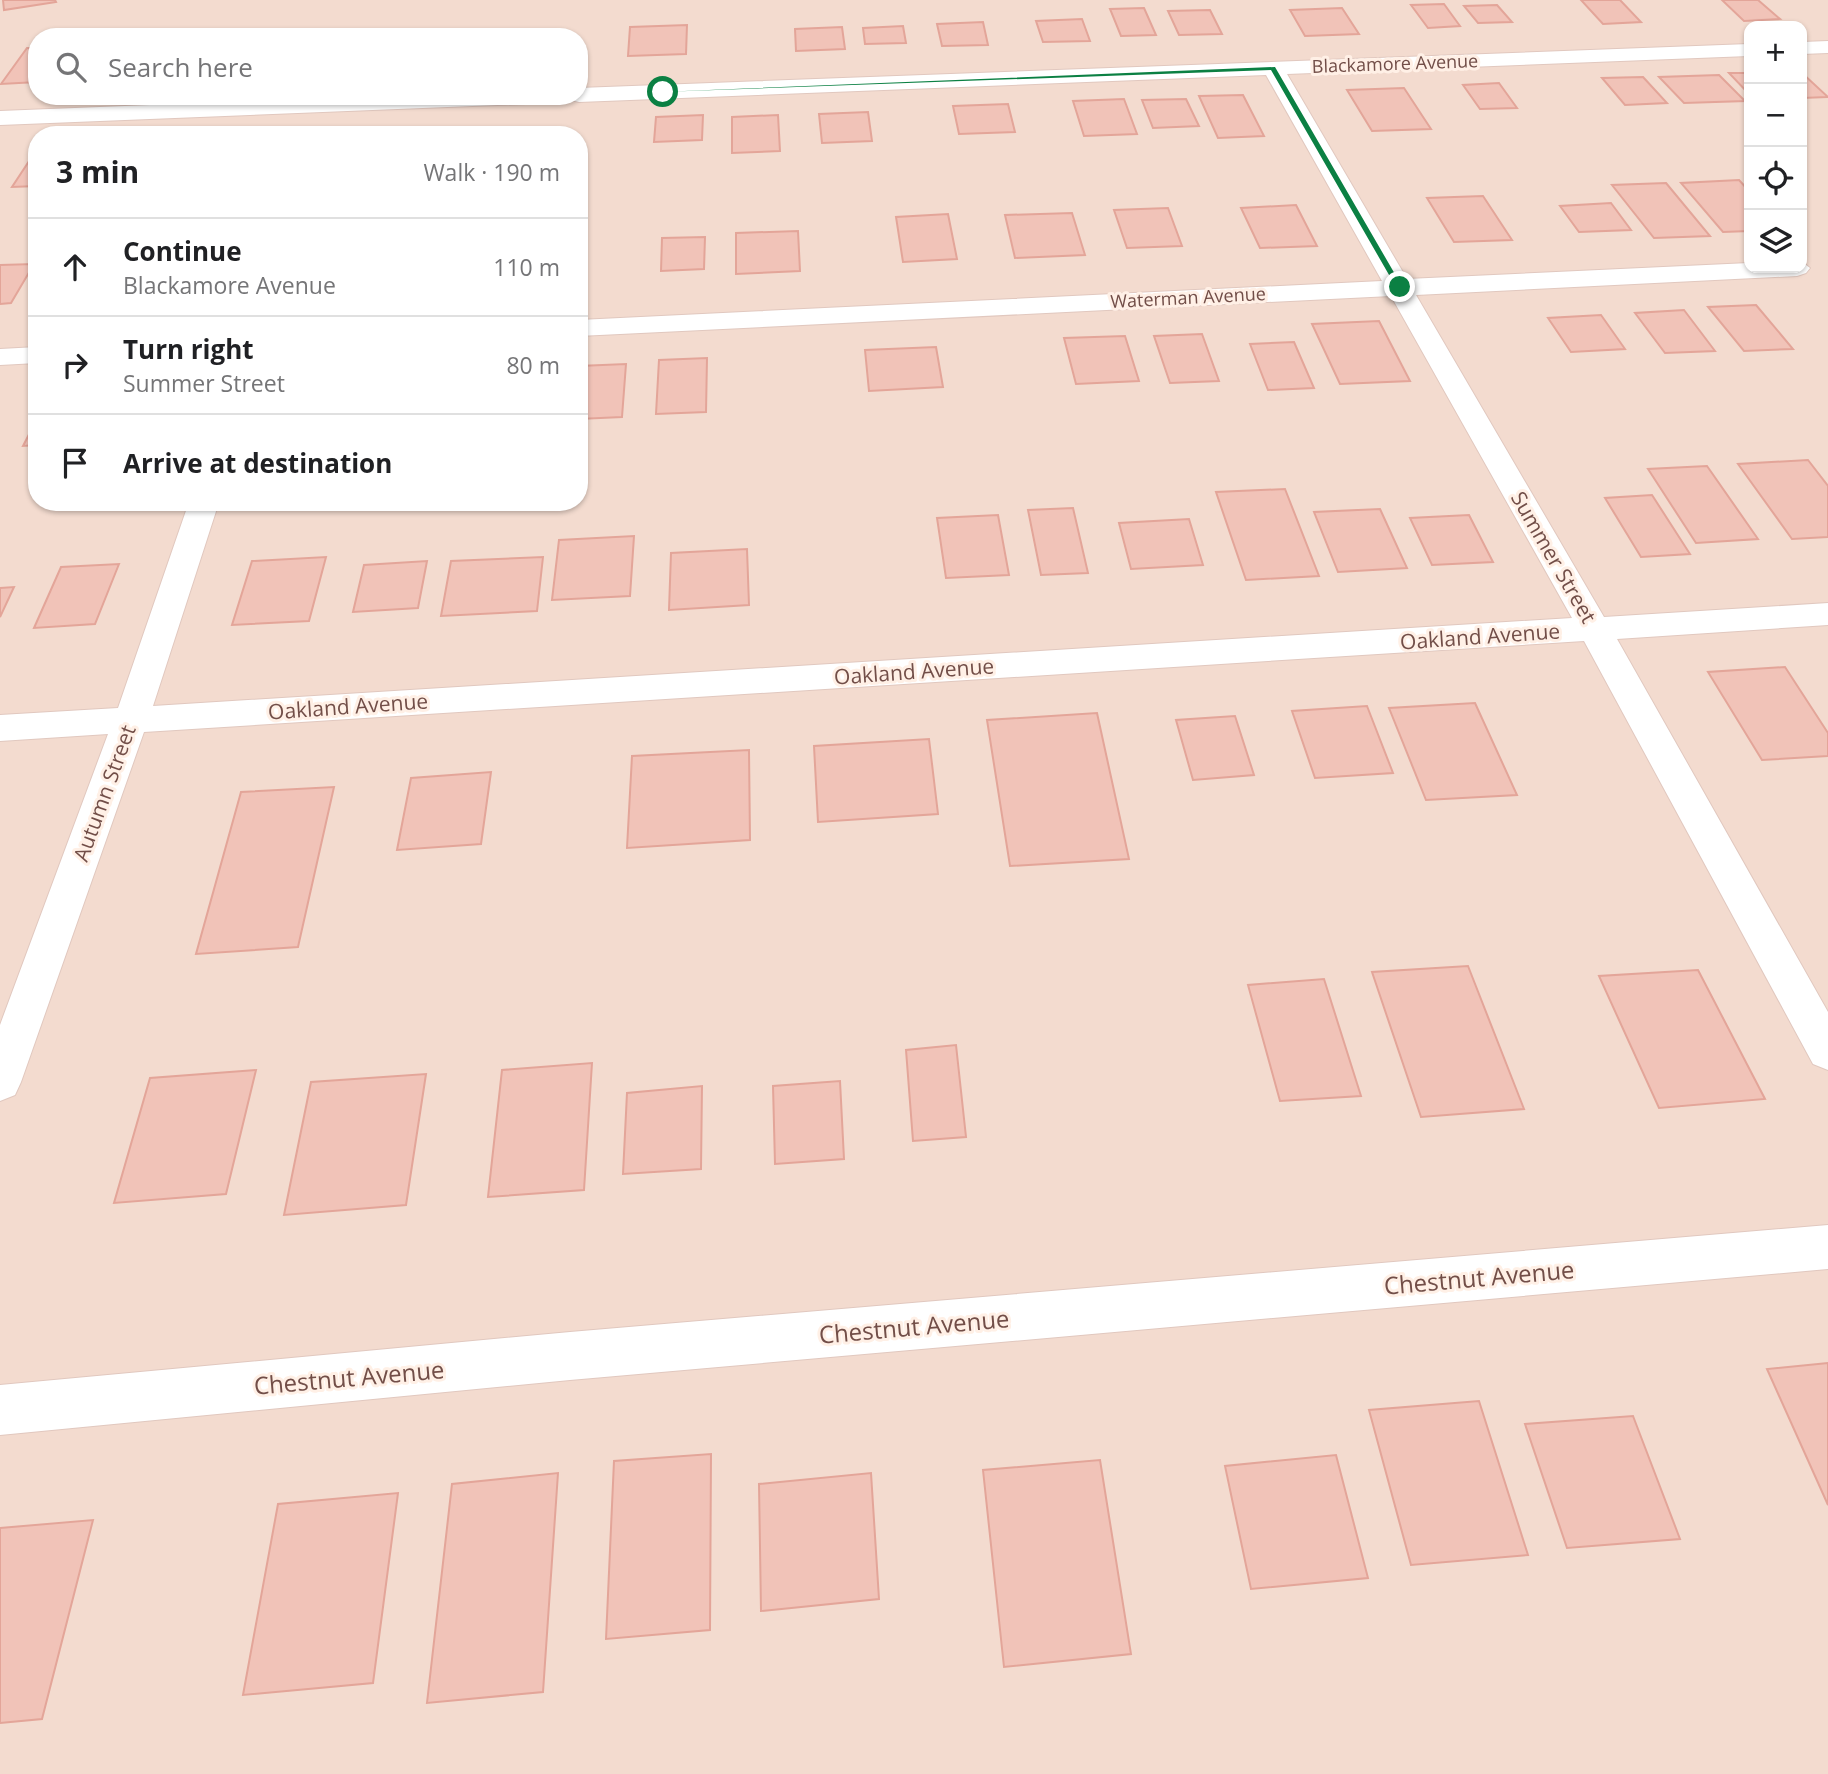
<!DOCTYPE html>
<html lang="en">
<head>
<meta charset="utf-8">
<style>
	:root { --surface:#fff; --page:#f6f6f6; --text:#202124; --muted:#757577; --line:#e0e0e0 }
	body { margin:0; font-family:"Open Sans",sans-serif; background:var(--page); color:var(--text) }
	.controls { position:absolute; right:21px; top:21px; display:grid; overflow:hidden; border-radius:14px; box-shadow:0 2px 5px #0004 }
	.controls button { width:63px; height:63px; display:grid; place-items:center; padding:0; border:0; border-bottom:2px solid var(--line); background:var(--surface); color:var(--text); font:35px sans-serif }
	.stop { position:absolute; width:21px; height:21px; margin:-16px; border:5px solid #0b8043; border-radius:50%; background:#fff }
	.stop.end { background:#0b8043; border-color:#fff; box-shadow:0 2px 7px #0008 }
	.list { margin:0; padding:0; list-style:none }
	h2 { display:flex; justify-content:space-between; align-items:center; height:91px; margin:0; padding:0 28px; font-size:30px }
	h2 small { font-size:23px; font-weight:400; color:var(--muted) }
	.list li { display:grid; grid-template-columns:46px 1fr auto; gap:21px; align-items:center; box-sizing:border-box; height:98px; padding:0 28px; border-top:2px solid var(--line) }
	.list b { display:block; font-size:26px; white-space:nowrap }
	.list p { margin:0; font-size:23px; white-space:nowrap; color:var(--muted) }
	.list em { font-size:23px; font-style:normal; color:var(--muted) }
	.icon { flex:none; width:38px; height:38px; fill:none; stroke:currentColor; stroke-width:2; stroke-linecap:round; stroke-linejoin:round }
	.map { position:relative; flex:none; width:1828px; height:1774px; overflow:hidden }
	.search { position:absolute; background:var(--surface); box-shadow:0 2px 5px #0004; left:28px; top:28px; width:560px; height:77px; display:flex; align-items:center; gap:18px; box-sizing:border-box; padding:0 24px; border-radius:28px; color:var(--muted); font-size:26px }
	.panel { position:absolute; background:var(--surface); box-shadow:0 2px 5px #0004; left:28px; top:126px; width:560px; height:385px; border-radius:28px }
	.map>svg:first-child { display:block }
	.residential { fill:#f3dbcf; fill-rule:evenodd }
	.building { fill:#f1c3b8; stroke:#e3a599; stroke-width:2 }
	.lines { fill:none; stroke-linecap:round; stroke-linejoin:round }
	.minor-casing { stroke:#e1c8bf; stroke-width:2 }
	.minor { fill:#fff; fill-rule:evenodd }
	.route { fill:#0b8043 }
	.labels { text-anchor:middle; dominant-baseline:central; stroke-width:6; stroke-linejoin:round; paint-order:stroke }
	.far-street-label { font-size:18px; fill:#724e48; stroke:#fff0e6 }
	.street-label { font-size:21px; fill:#724e48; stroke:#fff0e6 }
	.near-street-label { font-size:24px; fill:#724e48; stroke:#fff0e6 }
</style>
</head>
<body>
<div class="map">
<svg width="1828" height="1774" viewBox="0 0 1828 1774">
	<rect width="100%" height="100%" fill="#fcebe0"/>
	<path class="residential" d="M0 0H1828V1774H0ZM1749 26H1802V268H1749ZM37 37H579V96H37ZM37 135H579V502H37Z"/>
	<g class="building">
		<path d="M3 0H55L56 2 4 10Z"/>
		<path d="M1581 0H1620L1641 22 1603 24Z"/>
		<path d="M1722 0H1758L1780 19 1744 21Z"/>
		<path d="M1444 4 1460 26 1428 28 1411 5Z"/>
		<path d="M1497 5 1512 22 1478 23 1464 6Z"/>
		<path d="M1144 8 1156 35 1121 36 1110 9Z"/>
		<path d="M1342 8 1359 34 1305 36 1290 10Z"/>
		<path d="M1210 10 1222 34 1179 35 1168 11Z"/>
		<path d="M1082 19 1090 41 1043 42 1036 21Z"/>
		<path d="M983 22 988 45 942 46 937 24Z"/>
		<path d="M687 25 686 54 628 56 630 27Z"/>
		<path d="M903 26 906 43 865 44 863 28Z"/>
		<path d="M842 27 845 49 796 51 795 29Z"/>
		<path d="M402 33 400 37H360L361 34Z"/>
		<path d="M554 33 553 37H490L491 35Z"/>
		<path d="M27 48H37V82L1 84Z"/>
		<path d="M1729 73H1749V94Z"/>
		<path d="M1802 73 1828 97 1802 98Z"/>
		<path d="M1719 75 1745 101 1684 103 1659 77Z"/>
		<path d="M1643 77 1667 103 1625 105 1602 78Z"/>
		<path d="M1499 83 1517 108 1480 109 1463 85Z"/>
		<path d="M1404 88 1431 129 1372 131 1347 90Z"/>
		<path d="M1243 95 1264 136 1218 138 1199 96Z"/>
		<path d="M1124 99 1137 134 1084 136 1073 101Z"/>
		<path d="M1186 99 1199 126 1153 128 1142 100Z"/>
		<path d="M1008 104 1015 132 959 134 953 106Z"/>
		<path d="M868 112 872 141 822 143 819 114Z"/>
		<path d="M703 115 702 140 654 142 656 117Z"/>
		<path d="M778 115 780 151 732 153V117Z"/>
		<path d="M37 149V186L12 187Z"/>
		<path d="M1739 180 1749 191V231L1723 232 1681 183Z"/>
		<path d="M1666 183 1710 236 1654 238 1612 185Z"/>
		<path d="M1483 196 1512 240 1454 242 1427 198Z"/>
		<path d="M1611 203 1631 230 1579 232 1560 206Z"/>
		<path d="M1296 205 1317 246 1260 248 1241 208Z"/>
		<path d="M1168 208 1182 246 1127 248 1114 210Z"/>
		<path d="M1072 213 1085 255 1015 258 1005 215Z"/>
		<path d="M948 214 957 259 903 262 896 217Z"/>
		<path d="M798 231 800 271 736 274V233Z"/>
		<path d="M705 237 704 269 661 271 662 238Z"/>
		<path d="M34 264 11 303 0 304V265Z"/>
		<path d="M1756 305 1793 349 1744 351 1708 307Z"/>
		<path d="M1684 310 1715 351 1665 353 1635 313Z"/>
		<path d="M1601 315 1625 349 1571 352 1548 318Z"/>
		<path d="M1379 321 1410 381 1340 384 1312 324Z"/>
		<path d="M1202 334 1219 381 1170 383 1154 336Z"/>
		<path d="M1125 336 1139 381 1076 384 1064 338Z"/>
		<path d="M1294 342 1314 388 1268 390 1250 344Z"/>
		<path d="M936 347 943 387 869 391 865 350Z"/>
		<path d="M707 358 706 412 656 414 659 360Z"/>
		<path d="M626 364 622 417 579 419V366Z"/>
		<path d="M37 419V445L23 446Z"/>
		<path d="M1808 460 1828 486V537L1792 539 1738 464Z"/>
		<path d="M1707 466 1758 539 1696 543 1648 469Z"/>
		<path d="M1285 489 1319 576 1246 580 1216 492Z"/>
		<path d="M1652 495 1690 554 1641 557 1605 498Z"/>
		<path d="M1073 508 1088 573 1041 575 1028 510Z"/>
		<path d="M1380 509 1407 568 1338 572 1314 512Z"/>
		<path d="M998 515 1009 575 946 578 937 518Z"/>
		<path d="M1469 515 1493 562 1432 565 1410 518Z"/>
		<path d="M1189 519 1203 565 1131 569 1119 523Z"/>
		<path d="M634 536 630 596 552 600 559 540Z"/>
		<path d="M747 549 749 605 669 610 671 553Z"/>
		<path d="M326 557 309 621 232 625 252 561Z"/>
		<path d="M543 557 537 611 441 616 451 561Z"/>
		<path d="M427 561 418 608 353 612 364 565Z"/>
		<path d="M119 564 95 624 34 628 61 567Z"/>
		<path d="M14 587 0 617V588Z"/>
		<path d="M1785 667 1828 733V756L1762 760 1708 672Z"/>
		<path d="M1475 703 1517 795 1426 800 1389 708Z"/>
		<path d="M1367 706 1393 773 1315 778 1292 711Z"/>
		<path d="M1097 713 1129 859 1010 866 987 720Z"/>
		<path d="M1235 716 1254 775 1193 780 1176 720Z"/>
		<path d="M929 739 938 814 818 822 814 746Z"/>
		<path d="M749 750 750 840 627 848 632 756Z"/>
		<path d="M491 772 481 844 397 850 411 778Z"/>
		<path d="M334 787 298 947 196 954 241 792Z"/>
		<path d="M1468 966 1524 1109 1421 1117 1372 972Z"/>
		<path d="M1698 970 1765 1099 1659 1108 1599 976Z"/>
		<path d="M1324 979 1361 1096 1280 1101 1248 985Z"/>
		<path d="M956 1045 966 1137 913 1141 906 1050Z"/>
		<path d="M592 1063 584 1190 488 1197 502 1070Z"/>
		<path d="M256 1070 226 1194 114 1203 150 1078Z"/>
		<path d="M426 1074 406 1205 284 1215 311 1082Z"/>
		<path d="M840 1081 844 1159 775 1164 773 1086Z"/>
		<path d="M702 1086 701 1169 623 1174 627 1093Z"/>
		<path d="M1828 1363V1505L1767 1369Z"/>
		<path d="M1479 1401 1528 1555 1411 1565 1369 1410Z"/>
		<path d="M1633 1416 1680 1539 1567 1548 1525 1424Z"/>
		<path d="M711 1454 710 1630 606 1639 614 1461Z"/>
		<path d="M1336 1455 1368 1578 1251 1589 1225 1466Z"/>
		<path d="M1100 1460 1131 1654 1004 1667 983 1470Z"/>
		<path d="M558 1473 543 1692 427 1703 452 1484Z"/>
		<path d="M871 1473 879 1599 761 1611 759 1484Z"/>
		<path d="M398 1493 373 1683 243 1695 278 1504Z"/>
		<path d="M93 1520 42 1719 0 1723V1528Z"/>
	</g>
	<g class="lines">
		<g class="minor-casing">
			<g id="minor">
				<path d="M1828 41V53L1802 54V42Z"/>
				<path d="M1749 44V56L1287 74 1407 279 1749 263V268H1802V262L1810 268 1806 273 1797 276 1416 295 1604 617 1828 603V625L1617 639 1828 1012V1070L1813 1064 1584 641 144 732 21 1082 15 1095 0 1101V1025L108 734 0 741V715L118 708 189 502H219L153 706 1572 618 1391 296 579 336V320L1382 281 1266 75 579 102 571 100 569 96H579V88Z"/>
				<path d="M379 96H561L558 101 550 103 0 125V111Z"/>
				<path d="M37 347V363L0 365V349Z"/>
				<path d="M1828 1225V1269L570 1380 0 1435V1385L570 1332Z"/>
			</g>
		</g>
		<use href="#minor" class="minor"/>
	</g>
	<path class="route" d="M1275 67 1403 288 1396 287 1271 70 660 92Z"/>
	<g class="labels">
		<g class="far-street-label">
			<text transform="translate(1395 63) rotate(-2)">Blackamore Avenue</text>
			<text transform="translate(1188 297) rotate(-3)">Waterman Avenue</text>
		</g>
		<g class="street-label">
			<text transform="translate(1554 557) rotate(60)">Summer Street</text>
			<text transform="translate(1480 636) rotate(-4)">Oakland Avenue</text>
			<text transform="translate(914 671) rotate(-4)">Oakland Avenue</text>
			<text transform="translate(348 706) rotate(-4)">Oakland Avenue</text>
			<text transform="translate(104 793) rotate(-70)">Autumn Street</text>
		</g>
		<g class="near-street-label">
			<text transform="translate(1479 1277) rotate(-5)">Chestnut Avenue</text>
			<text transform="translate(914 1326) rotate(-5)">Chestnut Avenue</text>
			<text transform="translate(349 1377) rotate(-5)">Chestnut Avenue</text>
		</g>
	</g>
</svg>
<div class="controls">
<button>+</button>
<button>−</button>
<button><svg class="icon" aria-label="locate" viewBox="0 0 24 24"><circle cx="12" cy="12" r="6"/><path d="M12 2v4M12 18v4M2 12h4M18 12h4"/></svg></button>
<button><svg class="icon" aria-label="layers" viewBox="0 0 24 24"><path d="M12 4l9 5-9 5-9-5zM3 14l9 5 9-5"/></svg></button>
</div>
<div class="stop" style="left:663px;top:92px"></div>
<div class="stop end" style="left:1400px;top:287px"></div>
<div class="search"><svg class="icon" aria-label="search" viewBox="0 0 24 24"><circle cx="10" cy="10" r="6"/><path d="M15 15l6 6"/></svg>Search here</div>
<section class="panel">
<h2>3 min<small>Walk · 190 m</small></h2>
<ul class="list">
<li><svg class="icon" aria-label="ahead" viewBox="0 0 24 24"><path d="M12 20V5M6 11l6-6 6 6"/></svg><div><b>Continue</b><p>Blackamore Avenue</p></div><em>110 m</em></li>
<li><svg class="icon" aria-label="right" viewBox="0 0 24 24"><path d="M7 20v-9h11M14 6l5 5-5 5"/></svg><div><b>Turn right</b><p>Summer Street</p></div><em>80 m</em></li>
<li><svg class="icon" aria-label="arrive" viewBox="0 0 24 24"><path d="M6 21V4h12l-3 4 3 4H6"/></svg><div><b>Arrive at destination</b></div></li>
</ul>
</section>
</div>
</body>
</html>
